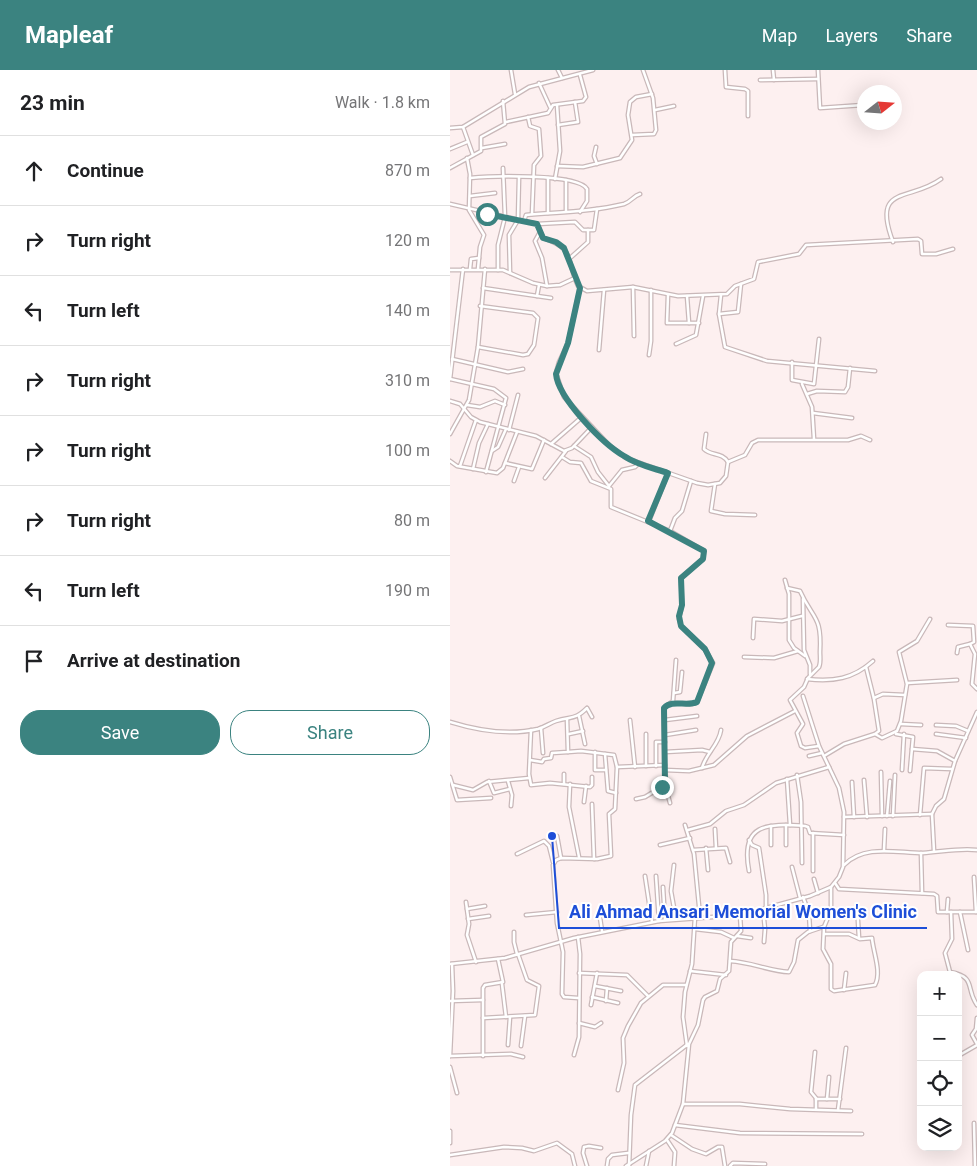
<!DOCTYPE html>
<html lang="en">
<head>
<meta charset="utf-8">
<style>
	:root { --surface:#fff; --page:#f2f2f2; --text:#202124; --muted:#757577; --line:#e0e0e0; --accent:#3b8380 }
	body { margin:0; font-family:Roboto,sans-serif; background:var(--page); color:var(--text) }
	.controls { position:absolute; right:15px; bottom:15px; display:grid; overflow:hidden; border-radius:10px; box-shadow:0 5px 20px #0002 }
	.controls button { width:45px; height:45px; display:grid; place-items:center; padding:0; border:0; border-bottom:1px solid var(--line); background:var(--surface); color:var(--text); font:25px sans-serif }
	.compass { position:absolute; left:407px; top:15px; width:45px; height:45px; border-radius:50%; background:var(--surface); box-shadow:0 5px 20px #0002; rotate:73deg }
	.stop { position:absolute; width:15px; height:15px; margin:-11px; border:4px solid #3b8380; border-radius:50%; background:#fff }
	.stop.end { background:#3b8380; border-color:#fff; box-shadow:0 1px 5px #0008 }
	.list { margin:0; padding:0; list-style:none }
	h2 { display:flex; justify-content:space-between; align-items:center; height:65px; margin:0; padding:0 20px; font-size:21px }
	h2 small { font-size:16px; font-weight:400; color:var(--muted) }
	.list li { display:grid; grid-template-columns:32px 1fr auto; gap:15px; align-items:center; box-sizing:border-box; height:70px; padding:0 20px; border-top:1px solid var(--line) }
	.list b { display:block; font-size:19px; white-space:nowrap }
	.list em { font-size:16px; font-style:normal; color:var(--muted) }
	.actions { display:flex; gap:10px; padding:15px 20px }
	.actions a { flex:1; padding:11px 0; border:1px solid var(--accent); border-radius:20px; text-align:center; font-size:18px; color:var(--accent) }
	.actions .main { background:var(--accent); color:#fff }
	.icon { flex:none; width:28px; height:28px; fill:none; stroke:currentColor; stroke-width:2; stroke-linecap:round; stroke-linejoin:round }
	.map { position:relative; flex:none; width:527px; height:1096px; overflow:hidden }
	header { display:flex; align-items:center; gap:30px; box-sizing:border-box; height:70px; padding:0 25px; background:var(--accent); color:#fff }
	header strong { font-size:24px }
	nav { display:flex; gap:28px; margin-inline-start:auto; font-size:18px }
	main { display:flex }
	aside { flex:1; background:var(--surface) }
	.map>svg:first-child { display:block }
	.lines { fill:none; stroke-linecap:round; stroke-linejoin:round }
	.minor-casing { stroke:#c9b8b9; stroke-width:5 }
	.minor { stroke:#fff; stroke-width:2.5 }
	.route { stroke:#3b8380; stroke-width:6 }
	.leader { fill:none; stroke:#1d4ed8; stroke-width:2 }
	.callout-dot { fill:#1d4ed8; stroke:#fff; stroke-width:2 }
	.callout-label { font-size:18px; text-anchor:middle; font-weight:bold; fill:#1d4ed8; stroke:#fff; stroke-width:4; stroke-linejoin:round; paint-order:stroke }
</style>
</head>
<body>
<header>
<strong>Mapleaf</strong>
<nav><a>Map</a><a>Layers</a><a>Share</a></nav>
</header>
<main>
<aside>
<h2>23 min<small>Walk · 1.8 km</small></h2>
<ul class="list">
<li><svg class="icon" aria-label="ahead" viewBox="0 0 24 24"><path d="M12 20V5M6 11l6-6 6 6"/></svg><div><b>Continue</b></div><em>870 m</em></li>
<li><svg class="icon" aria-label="right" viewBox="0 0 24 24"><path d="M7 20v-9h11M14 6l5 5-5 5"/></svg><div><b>Turn right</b></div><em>120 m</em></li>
<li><svg class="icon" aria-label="left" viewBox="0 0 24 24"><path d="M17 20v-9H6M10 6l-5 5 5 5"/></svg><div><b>Turn left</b></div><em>140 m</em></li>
<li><svg class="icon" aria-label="right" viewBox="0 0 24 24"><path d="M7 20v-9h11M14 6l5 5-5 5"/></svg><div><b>Turn right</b></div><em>310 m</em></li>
<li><svg class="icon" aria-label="right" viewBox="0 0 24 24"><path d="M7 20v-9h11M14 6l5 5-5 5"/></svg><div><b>Turn right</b></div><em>100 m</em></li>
<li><svg class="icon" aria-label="right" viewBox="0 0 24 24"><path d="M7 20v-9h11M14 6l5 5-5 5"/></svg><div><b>Turn right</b></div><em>80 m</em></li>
<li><svg class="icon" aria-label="left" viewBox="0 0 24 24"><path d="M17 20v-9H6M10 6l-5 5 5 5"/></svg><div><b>Turn left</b></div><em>190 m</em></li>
<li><svg class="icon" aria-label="arrive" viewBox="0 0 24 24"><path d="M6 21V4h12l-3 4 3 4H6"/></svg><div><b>Arrive at destination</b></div></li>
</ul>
<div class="actions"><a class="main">Save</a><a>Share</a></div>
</aside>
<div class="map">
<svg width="527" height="1096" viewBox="0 0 527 1096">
	<rect width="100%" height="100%" fill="#fdf0f0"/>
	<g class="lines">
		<g class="minor-casing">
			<g id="minor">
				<path d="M61 0 65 24"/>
				<path d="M108 0 112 8"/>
				<path d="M275 0 276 17 295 19 298 21V46"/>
				<path d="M323 0 324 10"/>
				<path d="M368 0 370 38 413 35"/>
				<path d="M310 10 368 9"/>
				<path d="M89 13 100 37"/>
				<path d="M205 40 224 36"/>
				<path d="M78 47 80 56 89 59 91 86 84 95 82 144"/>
				<path d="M56 52 98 43 103 35 133 31 136 27 130 5"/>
				<path d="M108 55 128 52 125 32"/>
				<path d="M13 57 23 85"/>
				<path d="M0 58 13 57 79 17 143 0"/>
				<path d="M182 65 204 64 206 60 203 28 193 0"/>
				<path d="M146 77 144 86 147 94"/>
				<path d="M32 78 55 74"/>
				<path d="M0 79 17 72"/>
				<path d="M17 88 20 104 19 140 34 165 30 177 28 199"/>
				<path d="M107 96 133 97 170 88 182 70 178 45 180 32 186 27 202 24"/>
				<path d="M0 98 31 81V67L55 54 53 31"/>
				<path d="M20 108C39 106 128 103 137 119V131L130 142"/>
				<path d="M105 109 110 81 107 35"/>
				<path d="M116 110V141"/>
				<path d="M20 126 45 123"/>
				<path d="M0 134 87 154 93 168C127 180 115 189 128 216L137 221 183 217 228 226 277 224 285 216 304 209 308 192 349 184 356 175 468 169 471 171 472 184H486L503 179"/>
				<path d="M98 143V108"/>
				<path d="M74 151 76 145C109 142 141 142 174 134 181 132 183 126 190 124"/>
				<path d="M87 154 125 152 133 160H144L147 139"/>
				<path d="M90 162 85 171 92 188 97 216"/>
				<path d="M443 172C421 114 460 132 491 109"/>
				<path d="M119 189 138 172V160"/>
				<path d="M20 199 21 189 29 188"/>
				<path d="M0 200H53L83 213 97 216 110 215 125 208"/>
				<path d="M48 200V175L55 147 53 98"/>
				<path d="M60 203 59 165 68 150 69 107"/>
				<path d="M183 217 184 266"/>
				<path d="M33 218 101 228"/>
				<path d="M130 218 118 273 109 292 106 303 114 327 159 375 176 388 247 413 258 415 270 413 276 406 278 392C272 382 261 386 254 379L256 364"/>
				<path d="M218 225 217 253H249"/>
				<path d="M271 225 269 244 275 277 317 291 425 301"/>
				<path d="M87 226 89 215"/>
				<path d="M237 226 239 253"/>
				<path d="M269 244 288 242 291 214"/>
				<path d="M226 274 246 265 253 226"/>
				<path d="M28 277 73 285 78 284 84 275 88 248 83 243 30 236"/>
				<path d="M149 280 154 220"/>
				<path d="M199 285 201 271V220"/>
				<path d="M2 289 58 302 73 299"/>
				<path d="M342 292V310L364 314 369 269"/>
				<path d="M0 309 44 319 56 328 36 402"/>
				<path d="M0 309 13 199"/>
				<path d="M352 314 362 337 364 369"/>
				<path d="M357 324 367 321 395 322 398 317 400 298"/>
				<path d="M0 331 10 334 21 347 30 352 86 366 114 381 122 378 142 357"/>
				<path d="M17 335 30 337 45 331 55 335"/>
				<path d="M363 343 402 348"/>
				<path d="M59 360 68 325"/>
				<path d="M0 364 19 330 28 277 35 199"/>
				<path d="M101 374 132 347"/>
				<path d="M124 376 141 387 148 402 159 416"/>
				<path d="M42 381 48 377 56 359"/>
				<path d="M112 387 120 392 131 393 141 411 161 419V437L220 461 254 481 253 489 231 508 232 535 229 549 231 556 255 579 263 593 247 632 242 634 222 633"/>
				<path d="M0 391 7 396 47 403 53 398 67 362"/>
				<path d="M278 392 295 385 302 373 308 370H398L411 366 420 370"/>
				<path d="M55 393 82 399 94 370"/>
				<path d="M10 396 26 350"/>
				<path d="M23 399 29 373 38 354"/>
				<path d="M95 408 116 381"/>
				<path d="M64 411 69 397"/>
				<path d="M265 414 261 441 275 444 305 445"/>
				<path d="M159 416 172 400 185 397 188 394"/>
				<path d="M199 451 218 403"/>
				<path d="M220 461 225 448 232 441 241 411"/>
				<path d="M335 510 339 524V570L344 578 355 586"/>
				<path d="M337 518 350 521C363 550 372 545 370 582 370 587 371 592 369 597L358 608 354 617 340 630 353 654 347 663 351 676 355 678 369 676"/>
				<path d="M353 529 354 580 360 595V604"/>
				<path d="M498 555 523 556 524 572 520 574 525 584 522 614 527 619"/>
				<path d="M303 568 304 549 332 551 352 546"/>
				<path d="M507 583 508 577 520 574"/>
				<path d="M294 587 324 588 348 581"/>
				<path d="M357 609C383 612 403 609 423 591"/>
				<path d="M457 613 507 610"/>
				<path d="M224 623 230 622 232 602"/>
				<path d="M424 628 433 624 455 625"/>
				<path d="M129 646 135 674"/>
				<path d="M180 650 185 697"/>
				<path d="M215 650 247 646"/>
				<path d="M0 652C29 661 58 666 88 659 95 657 100 653 106 651 122 646 125 650 137 638L142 647"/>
				<path d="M451 654 471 655"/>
				<path d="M486 655 506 656 518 661"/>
				<path d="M91 658 93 683"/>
				<path d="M81 660 79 704 81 715 100 713 140 717 142 715V707"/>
				<path d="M119 664 133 661"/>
				<path d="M196 664V696"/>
				<path d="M425 664 432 668 447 661 451 651 457 614 449 582 467 571 480 549"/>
				<path d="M446 664 463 667 460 701"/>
				<path d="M486 664 516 668"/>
				<path d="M215 665 246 660"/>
				<path d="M462 679 487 681 505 691"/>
				<path d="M118 682 131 681 164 685 167 697 165 739 159 744 161 786 147 789 111 788 106 790 103 795 107 853 113 882 112 924 114 927 128 928"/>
				<path d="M145 682V700H156"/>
				<path d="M215 682 252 680 260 682"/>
				<path d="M155 684 158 721 166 723"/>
				<path d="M359 686 372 683"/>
				<path d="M374 686 394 674 425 664 429 661 424 629 416 597"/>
				<path d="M80 690 92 692 94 689 101 688 102 683 118 682 117 649"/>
				<path d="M206 696V672H215"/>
				<path d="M167 697 215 695"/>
				<path d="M252 698C256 683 269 675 271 660"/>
				<path d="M215 700 239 701 264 695 297 666 345 641"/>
				<path d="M452 700 454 664"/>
				<path d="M431 702 432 746"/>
				<path d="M114 704V714"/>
				<path d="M347 705 351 732 352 793"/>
				<path d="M0 707 7 730 41 728"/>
				<path d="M337 709 340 755"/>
				<path d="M414 710 417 747"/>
				<path d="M39 711 44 723 60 719"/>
				<path d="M58 711 62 725 61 736"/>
				<path d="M402 712 404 747"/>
				<path d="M120 714 119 737 129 787"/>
				<path d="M3 715 23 720 37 712 79 708"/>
				<path d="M186 729 195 727 215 715"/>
				<path d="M134 732 136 716"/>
				<path d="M220 733 215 715 214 640 216 636 223 631 226 590"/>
				<path d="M142 734 144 789"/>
				<path d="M470 745 474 698 502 699"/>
				<path d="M437 746 440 711"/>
				<path d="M443 746 445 705"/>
				<path d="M394 747 482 744"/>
				<path d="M235 755 244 784 250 846"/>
				<path d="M336 755V775"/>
				<path d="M321 756V775"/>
				<path d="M265 759 266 778"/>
				<path d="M238 760 260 754 276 741 294 735 326 713 379 697"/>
				<path d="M107 766 111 788"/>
				<path d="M299 770 302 775 309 778 316 825V839"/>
				<path d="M210 775 240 768"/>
				<path d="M256 778 258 800"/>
				<path d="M243 780 276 778 280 792"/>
				<path d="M434 780 435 759"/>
				<path d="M484 781 482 744 486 736 494 729 505 691 527 642"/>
				<path d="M471 783 472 823"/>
				<path d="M67 784 94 771 99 776 103 792"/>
				<path d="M224 795 221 821 226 849"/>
				<path d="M394 795C415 774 446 783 473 783 491 782 508 778 527 780"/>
				<path d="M342 797 350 828"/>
				<path d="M299 801C290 754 316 753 355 756L358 757 360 763 394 765"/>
				<path d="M363 801V763"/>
				<path d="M195 806 202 852"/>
				<path d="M206 806 209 851"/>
				<path d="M524 807 526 842"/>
				<path d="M364 809 368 823"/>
				<path d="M385 813 389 819 484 824 487 826 488 842H527"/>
				<path d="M213 817 215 850"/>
				<path d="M353 827 359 843 360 861"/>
				<path d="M16 832 19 854 17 865 26 892"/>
				<path d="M407 835 409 868"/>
				<path d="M17 839 35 836"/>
				<path d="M313 840 315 859 314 872"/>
				<path d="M149 841 152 861"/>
				<path d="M497 842 498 829"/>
				<path d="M501 842 502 869 495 883 500 902C527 907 515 918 527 935"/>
				<path d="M510 842 518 880"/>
				<path d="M76 845 107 842"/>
				<path d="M18 849 39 846"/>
				<path d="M245 859 271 862 284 868"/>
				<path d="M64 862V872L67 884"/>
				<path d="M374 864H399L410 869 422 868C423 882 432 902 425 915L384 921 381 919V894L373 879 374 857 381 840V817"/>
				<path d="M287 866 301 868"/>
				<path d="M280 891C301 892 319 901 339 902L344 892 348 870 358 862 373 857"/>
				<path d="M0 894 55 888 124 868 209 851 290 845 360 826 381 817 389 807 393 797 394 742 389 718 369 676 353 626"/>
				<path d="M240 901 276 905"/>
				<path d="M129 903 177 905 198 926"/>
				<path d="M52 914 56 947"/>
				<path d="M145 916 171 921"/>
				<path d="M394 920 396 903"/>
				<path d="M142 927 168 933"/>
				<path d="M0 931 33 930"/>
				<path d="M156 931 157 918"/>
				<path d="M141 935 147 903"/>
				<path d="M33 948 85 945 89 916 77 910 68 884"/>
				<path d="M527 948 526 959 522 965 527 974"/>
				<path d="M129 953 145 957 151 953"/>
				<path d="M58 975 60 947"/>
				<path d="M71 976 75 946"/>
				<path d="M237 976 233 947 235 922 242 894 245 847"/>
				<path d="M365 982 361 1022 366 1028V1039"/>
				<path d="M124 985 129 967 130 884 128 867"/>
				<path d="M0 986 3 921 2 894"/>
				<path d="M0 986 61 984 73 987"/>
				<path d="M33 986V918L35 915 53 912 48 889"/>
				<path d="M508 986 527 975"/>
				<path d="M0 997 7 1023"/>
				<path d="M168 1020 174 993 173 968 178 956 191 933 213 915H236"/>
				<path d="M366 1029H390"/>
				<path d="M377 1029 379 1007"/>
				<path d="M233 1034H290L340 1039 401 1041"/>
				<path d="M388 1040 396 978"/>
				<path d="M524 1053 525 1096"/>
				<path d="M225 1055 290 1063 412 1064"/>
				<path d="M0 1061V1073"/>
				<path d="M221 1065 242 1079 256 1084 268 1077H272L275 1096"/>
				<path d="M217 1070 225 1082 224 1096"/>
				<path d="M0 1085 54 1077 72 1078 84 1081 107 1073 122 1084 125 1096"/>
				<path d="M137 1096 133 1083 134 1077 139 1076 151 1078"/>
				<path d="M157 1096 158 1089 162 1085 178 1083"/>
				<path d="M176 1096 215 1071 222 1063 233 1034 239 974 248 955 253 930 255 927 267 921 270 909 279 901 281 872 291 861 290 845"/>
				<path d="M179 1096 181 1045 185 1015 238 974"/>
				<path d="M196 1096 199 1081"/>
				<path d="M280 1096 283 1093 315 1094"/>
			</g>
		</g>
		<use href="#minor" class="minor"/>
	</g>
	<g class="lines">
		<path class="route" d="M37 144 87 154 93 168 106 172 114 178 130 218 118 273 106 304C108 328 153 374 174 386 187 395 203 398 218 403L198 451 254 481 253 489 231 508 232 535 229 546 231 556 255 579 262 593 247 632C237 637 222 629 214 638L215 715 212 717"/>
	</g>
	<path class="leader" d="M102 766L109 858H477"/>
	<circle class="callout-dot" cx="102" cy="766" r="5"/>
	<g class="callout-label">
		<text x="293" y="848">Ali Ahmad Ansari Memorial Women's Clinic</text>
	</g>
</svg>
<div class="controls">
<button>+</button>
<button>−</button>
<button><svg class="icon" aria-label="locate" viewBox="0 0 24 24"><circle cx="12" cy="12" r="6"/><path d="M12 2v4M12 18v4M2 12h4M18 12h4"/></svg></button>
<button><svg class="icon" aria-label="layers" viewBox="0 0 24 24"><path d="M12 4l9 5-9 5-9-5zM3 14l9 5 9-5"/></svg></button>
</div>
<svg class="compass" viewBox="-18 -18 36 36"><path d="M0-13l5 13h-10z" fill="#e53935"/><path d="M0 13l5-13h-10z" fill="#757577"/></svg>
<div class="stop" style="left:37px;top:144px"></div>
<div class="stop end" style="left:212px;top:717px"></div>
</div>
</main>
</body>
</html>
